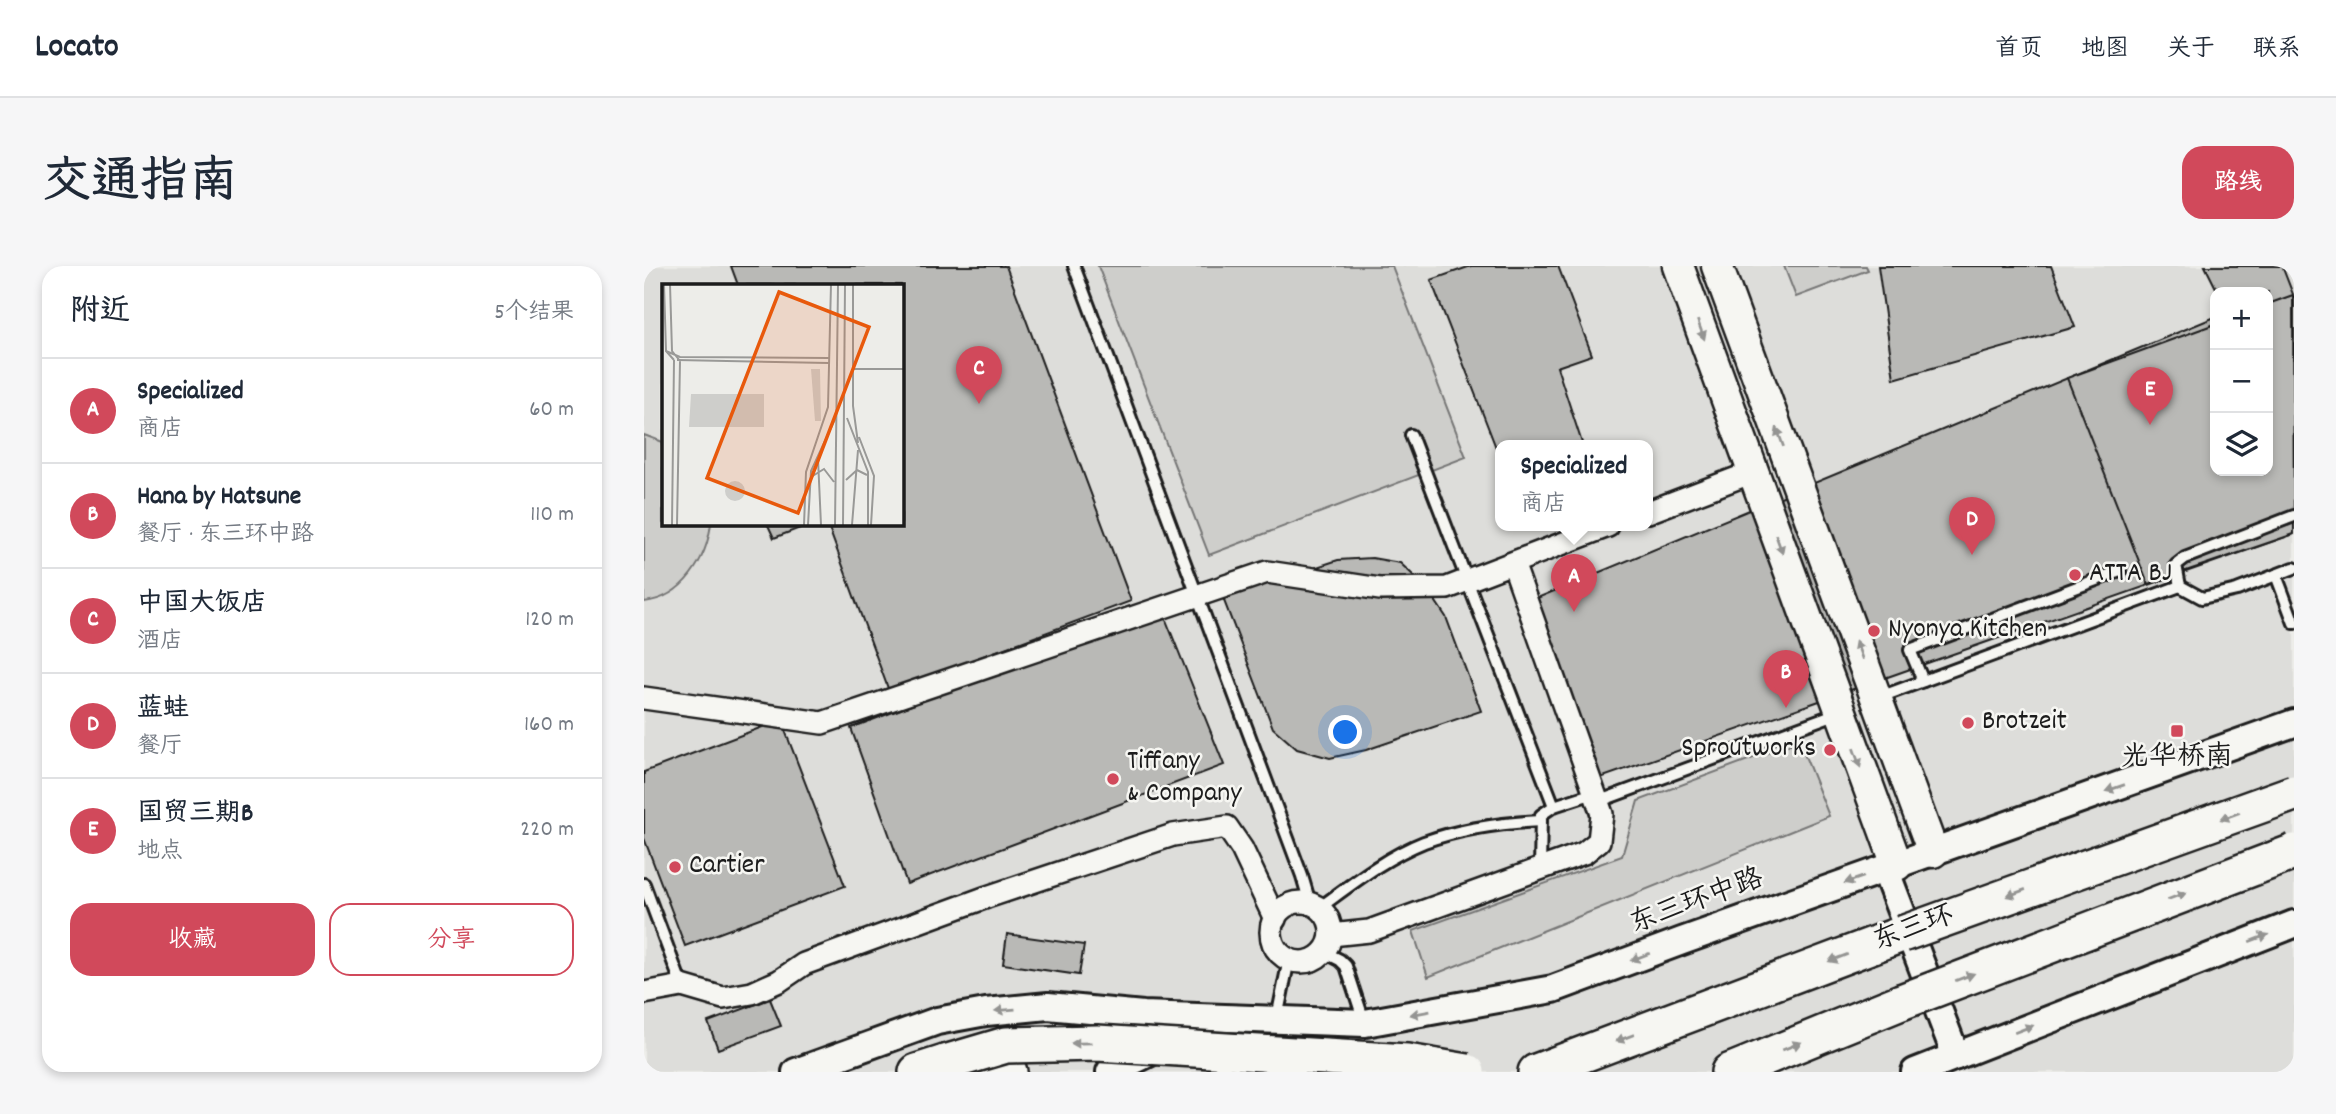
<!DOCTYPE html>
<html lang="zh">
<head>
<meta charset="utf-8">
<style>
	:root { --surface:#fff; --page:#f6f6f7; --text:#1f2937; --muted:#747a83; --line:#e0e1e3; --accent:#d1495b }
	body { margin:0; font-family:Dekko,"LXGW WenKai TC",sans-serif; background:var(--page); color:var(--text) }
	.controls { position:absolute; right:21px; top:21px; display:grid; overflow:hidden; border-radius:14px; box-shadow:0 4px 10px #0003 }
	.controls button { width:63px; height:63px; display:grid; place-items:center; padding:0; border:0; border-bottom:2px solid var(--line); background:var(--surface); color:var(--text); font:35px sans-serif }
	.you { position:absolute; left:702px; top:467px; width:24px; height:24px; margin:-18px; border:5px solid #fff; border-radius:50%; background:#1a73e8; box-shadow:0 0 0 10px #1a73e833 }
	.badge { display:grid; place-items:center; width:46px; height:46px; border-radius:50%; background:var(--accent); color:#fff; font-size:23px; font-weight:700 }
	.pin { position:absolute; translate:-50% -58px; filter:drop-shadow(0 2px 4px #0008) }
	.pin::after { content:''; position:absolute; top:37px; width:24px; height:21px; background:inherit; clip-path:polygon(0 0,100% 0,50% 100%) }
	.popup { position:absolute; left:851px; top:174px; width:158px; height:91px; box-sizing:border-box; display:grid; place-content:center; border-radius:14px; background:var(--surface); filter:drop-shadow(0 2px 5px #0005); font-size:23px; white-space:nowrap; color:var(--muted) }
	.popup b { font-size:26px; color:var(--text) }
	.popup::after { content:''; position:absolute; left:50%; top:100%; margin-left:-14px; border:14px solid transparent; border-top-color:var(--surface) }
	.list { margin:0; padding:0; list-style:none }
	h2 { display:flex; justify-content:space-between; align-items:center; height:91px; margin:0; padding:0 28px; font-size:30px }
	h2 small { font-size:23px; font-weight:400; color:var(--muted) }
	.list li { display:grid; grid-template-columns:46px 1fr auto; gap:21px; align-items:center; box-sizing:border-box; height:105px; padding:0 28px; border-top:2px solid var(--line) }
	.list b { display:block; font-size:26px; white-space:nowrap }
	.list p { margin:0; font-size:23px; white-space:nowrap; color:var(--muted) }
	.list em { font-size:23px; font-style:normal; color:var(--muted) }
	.actions { display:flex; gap:14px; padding:21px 28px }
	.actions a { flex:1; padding:16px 0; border:2px solid var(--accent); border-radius:21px; text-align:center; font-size:24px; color:var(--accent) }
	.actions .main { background:var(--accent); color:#fff }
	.icon { flex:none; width:38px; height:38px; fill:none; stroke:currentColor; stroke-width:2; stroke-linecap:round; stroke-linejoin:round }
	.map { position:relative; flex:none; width:1650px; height:806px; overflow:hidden; border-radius:21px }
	header { display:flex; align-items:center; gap:42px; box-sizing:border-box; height:98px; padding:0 35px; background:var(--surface); border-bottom:2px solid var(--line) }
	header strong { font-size:33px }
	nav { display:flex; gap:38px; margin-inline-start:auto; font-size:24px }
	.intro { display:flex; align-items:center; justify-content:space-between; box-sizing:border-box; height:168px; padding:0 42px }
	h1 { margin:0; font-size:49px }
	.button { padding:18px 32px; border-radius:21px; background:var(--accent); color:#fff; font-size:24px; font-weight:700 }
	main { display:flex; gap:42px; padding:0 42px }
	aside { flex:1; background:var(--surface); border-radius:21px; box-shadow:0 4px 10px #0003 }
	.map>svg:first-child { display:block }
	.built { fill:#ddddda; fill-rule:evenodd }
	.green { fill:#cececb; stroke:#757574; stroke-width:2 }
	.building { fill:#b9b9b6; stroke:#1c1c1c; stroke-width:2 }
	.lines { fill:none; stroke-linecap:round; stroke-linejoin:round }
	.service-casing { stroke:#1c1c1c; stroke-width:16 }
	.minor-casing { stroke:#1c1c1c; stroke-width:26 }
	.tertiary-casing { stroke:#1c1c1c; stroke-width:32 }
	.secondary-casing { stroke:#1c1c1c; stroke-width:35 }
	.trunk-casing { stroke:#1c1c1c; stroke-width:40 }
	.service { stroke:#f6f6f2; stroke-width:10 }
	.minor { stroke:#f6f6f2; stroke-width:21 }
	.tertiary { stroke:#f6f6f2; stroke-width:26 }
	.secondary { stroke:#f6f6f2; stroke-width:30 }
	.trunk { stroke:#f6f6f2; stroke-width:35 }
	.trunk-bridge-casing { stroke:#1c1c1c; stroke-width:40; stroke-linecap:butt }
	.trunk-bridge { stroke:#f6f6f2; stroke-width:35 }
	.oneway { fill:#949492 }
	.poi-dot { fill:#d1495b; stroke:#f6f6f2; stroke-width:2.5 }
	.labels { text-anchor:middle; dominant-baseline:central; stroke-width:5; stroke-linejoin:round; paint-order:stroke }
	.poi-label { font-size:28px; fill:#1c1c1c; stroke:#f6f6f2; text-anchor:start }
	.street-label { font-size:28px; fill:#1c1c1c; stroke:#f6f6f2 }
	.inset-road { fill:none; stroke:#999997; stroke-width:2 }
	.view { fill:#e8590c; fill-opacity:0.15; stroke:#e8590c; stroke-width:3.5 }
	.inset-edge { fill:none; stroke:#1c1c1c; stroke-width:3.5 }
</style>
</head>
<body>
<header>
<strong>Locato</strong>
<nav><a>首页</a><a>地图</a><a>关于</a><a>联系</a></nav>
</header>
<div class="intro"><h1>交通指南</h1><a class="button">路线</a></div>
<main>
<aside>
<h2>附近<small>5个结果</small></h2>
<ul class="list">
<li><span class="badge">A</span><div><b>Specialized</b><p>商店</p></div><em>60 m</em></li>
<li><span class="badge">B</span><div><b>Hana by Hatsune</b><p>餐厅 · 东三环中路</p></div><em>110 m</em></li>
<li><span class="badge">C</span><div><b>中国大饭店</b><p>酒店</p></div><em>120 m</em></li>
<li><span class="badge">D</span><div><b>蓝蛙</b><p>餐厅</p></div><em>160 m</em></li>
<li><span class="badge">E</span><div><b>国贸三期B</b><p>地点</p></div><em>220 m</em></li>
</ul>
<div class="actions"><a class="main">收藏</a><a>分享</a></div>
</aside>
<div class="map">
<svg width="1650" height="806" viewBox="0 0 1650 806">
	<rect width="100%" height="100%" fill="#edede9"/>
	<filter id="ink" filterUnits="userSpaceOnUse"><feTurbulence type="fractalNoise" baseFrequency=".0143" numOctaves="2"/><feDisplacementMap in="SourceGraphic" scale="14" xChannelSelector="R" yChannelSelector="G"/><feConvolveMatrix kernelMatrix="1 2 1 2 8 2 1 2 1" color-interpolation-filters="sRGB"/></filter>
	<g filter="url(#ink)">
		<path class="built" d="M0 0H1650V806H0ZM19 19H257V257H19ZM1571 26H1624V205H1571ZM856 180H1004V260H856Z"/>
		<g class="green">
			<path d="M454 0H748L822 191 565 289Z"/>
			<path d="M1140 0H1222L1224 4 1152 31Z"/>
			<path d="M0 169 19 176V257H67C63 293 39 332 0 336Z"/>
			<path d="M1155 475 1185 550 784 711 769 665 978 590 994 535Z"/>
		</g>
		<g class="building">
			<path d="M87 0H362L487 335 245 425 183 257H257V19H94Z"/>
			<path d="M827 0H914L948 89 913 101 939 180H856V192L787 14Z"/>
			<path d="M1234 0H1407L1431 61 1250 113Z"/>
			<path d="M1561 0H1638L1650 31V268L945 516 881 337 1571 51V205H1624V26H1574Z"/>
			<path d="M1649 29 1650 268 1504 318 1423 112 1571 58V205H1624V38Z"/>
			<path d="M123 257H169L130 272Z"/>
			<path d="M728 292 756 297 782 321 802 351 837 445 722 484 686 492 653 483 629 462 579 332 694 294Z"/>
			<path d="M518 344 580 499 263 618 207 462Z"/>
			<path d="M137 454 201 620 41 680 0 572V506Z"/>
			<path d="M363 668 440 679 435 709 359 698Z"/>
			<path d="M126 733 137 760 74 783 64 756Z"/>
		</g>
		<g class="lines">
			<g class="service-casing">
				<g id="service">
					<path d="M430 0 658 610 666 637"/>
					<path d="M767 169 910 540"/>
					<path d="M1632 309 1650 357"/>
					<path d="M1536 320 1532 299 1541 292 1650 250"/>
					<path d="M1279 415 1266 384 1476 305"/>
					<path d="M1236 431 1536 320 1558 332 1593 324 1650 302"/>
					<path d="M953 536 1194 447"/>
					<path d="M896 603 897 549 910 540 950 527"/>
					<path d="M0 618 38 720"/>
					<path d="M675 642C708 618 742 591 780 576 818 562 857 557 897 555"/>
					<path d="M680 686 696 694 702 700 720 755"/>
					<path d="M633 752 645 693"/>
				</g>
			</g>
			<g class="minor-casing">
				<g id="minor">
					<path d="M1004 246 1109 206"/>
					<path d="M0 432 178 457 623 306 736 323 803 322 964 260"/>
					<circle cx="657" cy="666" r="30"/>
					<path d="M687 669 725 665 940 587 955 575 958 548 869 297"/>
					<path d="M0 727 38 720 79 732 108 727 135 715 160 698 343 631 529 569 583 561 598 583 631 653"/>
				</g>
			</g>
			<g class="tertiary-casing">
				<g id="tertiary">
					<path d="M1241 603 1312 790"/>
					<path d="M152 806 293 755 342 746 404 740 499 749 721 757 909 723 1038 675 1650 457"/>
					<path d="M466 806 517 781"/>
					<path d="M1271 806 1650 658"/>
				</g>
			</g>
			<g class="secondary-casing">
				<g id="secondary">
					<path d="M1034 0 1253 599"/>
					<path d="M1073 0 1289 586"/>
				</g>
			</g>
			<g class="trunk-casing">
				<g id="trunk">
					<path d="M273 806 301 797 353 801 365 806"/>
					<path d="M892 806 1258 668"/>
					<path d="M1085 806 1257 736"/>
				</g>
			</g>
			<use href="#service" class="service"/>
			<use href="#minor" class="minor"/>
			<use href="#tertiary" class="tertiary"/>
			<use href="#secondary" class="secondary"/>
			<use href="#trunk" class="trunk"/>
			<g class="trunk-bridge-casing">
				<g id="trunk-bridge">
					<path d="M1258 668 1650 527"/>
					<path d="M1257 736 1650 586"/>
					<path d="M301 797 362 779 453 777 763 796 823 806"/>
				</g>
			</g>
			<use href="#trunk-bridge" class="trunk-bridge"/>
		</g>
		<defs><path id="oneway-solid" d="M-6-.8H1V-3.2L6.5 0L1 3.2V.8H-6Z" transform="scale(1.75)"/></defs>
		<g class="oneway">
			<use href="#oneway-solid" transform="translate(1057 64) rotate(70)"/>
			<use href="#oneway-solid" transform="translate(1136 171) rotate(-110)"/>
			<use href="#oneway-solid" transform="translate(1135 278) rotate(70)"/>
			<use href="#oneway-solid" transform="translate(1215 384) rotate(-110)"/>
			<use href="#oneway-solid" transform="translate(1213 492) rotate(70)"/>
			<use href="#oneway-solid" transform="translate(1471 522) rotate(161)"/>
			<use href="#oneway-solid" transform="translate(1586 550) rotate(160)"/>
			<use href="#oneway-solid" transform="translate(1210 614) rotate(161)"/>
			<use href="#oneway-solid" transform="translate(1372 627) rotate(160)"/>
			<use href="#oneway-solid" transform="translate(1533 630) rotate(-21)"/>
			<use href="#oneway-solid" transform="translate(1615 672) rotate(-21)"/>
			<use href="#oneway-solid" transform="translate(996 691) rotate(159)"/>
			<use href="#oneway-solid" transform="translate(1194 692) rotate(159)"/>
			<use href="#oneway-solid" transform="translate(1321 711) rotate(-21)"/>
			<use href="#oneway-solid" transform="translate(361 744) rotate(175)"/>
			<use href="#oneway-solid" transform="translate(776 747) rotate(170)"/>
			<use href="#oneway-solid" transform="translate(1380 763) rotate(-21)"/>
			<use href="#oneway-solid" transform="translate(981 772) rotate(159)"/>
			<use href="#oneway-solid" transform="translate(437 777) rotate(179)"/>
			<use href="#oneway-solid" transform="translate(1148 780) rotate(-22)"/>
		</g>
	</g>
	<g class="poi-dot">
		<circle cx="1431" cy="309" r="7"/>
		<circle cx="1230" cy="365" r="7"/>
		<circle cx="1324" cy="457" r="7"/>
		<rect x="1526" y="458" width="14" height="14" rx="3.5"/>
		<circle cx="1186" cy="484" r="7"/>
		<circle cx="469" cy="513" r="7"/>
		<circle cx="31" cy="601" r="7"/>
	</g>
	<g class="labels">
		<g class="poi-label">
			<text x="1445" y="309">ATTA BJ</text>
			<text x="1244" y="365">Nyonya Kitchen</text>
			<text x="1338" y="457">Brotzeit</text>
			<text x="1172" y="484" text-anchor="end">Sproutworks</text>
			<text x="1533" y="493" text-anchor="middle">光华桥南</text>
			<text x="483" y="497">Tiffany<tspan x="483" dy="32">&amp; Company</tspan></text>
			<text x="45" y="601">Cartier</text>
		</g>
		<g class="street-label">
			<text transform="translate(1053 637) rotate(-20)">东三环中路</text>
			<text transform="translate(1270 664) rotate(-20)">东三环</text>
		</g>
	</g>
	<g transform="translate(18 18)">
		<rect width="242" height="242" fill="#edede9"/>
		<path d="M149 85H158L159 137H153ZM29 110H102V143H27ZM63 207a10 10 0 1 1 20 0a10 10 0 1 1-20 0Z" fill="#cececb"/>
		<path class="inset-road" d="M2 0 4 67 12 76M8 0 10 67 18 77 15 241M191 0V122L196 159M4 67 18 73 167 74M15 76 167 79M191 85H242M185 134 206 188V241M197 153 212 192 209 241M156 175 159 241M149 193 162 185 172 198M184 196 195 186 205 191M10 241 12 76M142 241 144 188 166 123 169 0M146 241 149 187 174 133M173 241 176 0M181 241 183 0M190 241 196 166"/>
		<path class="view" d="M117 8 207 43 136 229 45 194Z"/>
		<rect width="242" height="242" class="inset-edge"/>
	</g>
</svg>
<div class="controls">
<button>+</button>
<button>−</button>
<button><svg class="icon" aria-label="layers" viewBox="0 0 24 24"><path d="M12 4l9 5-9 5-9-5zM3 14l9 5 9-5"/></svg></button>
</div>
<div class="you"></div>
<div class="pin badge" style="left:930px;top:346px">A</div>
<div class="popup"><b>Specialized</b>商店</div>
<div class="pin badge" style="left:1142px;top:442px">B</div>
<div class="pin badge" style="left:335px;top:138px">C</div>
<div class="pin badge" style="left:1328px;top:289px">D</div>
<div class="pin badge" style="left:1506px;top:159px">E</div>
</div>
</main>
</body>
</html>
